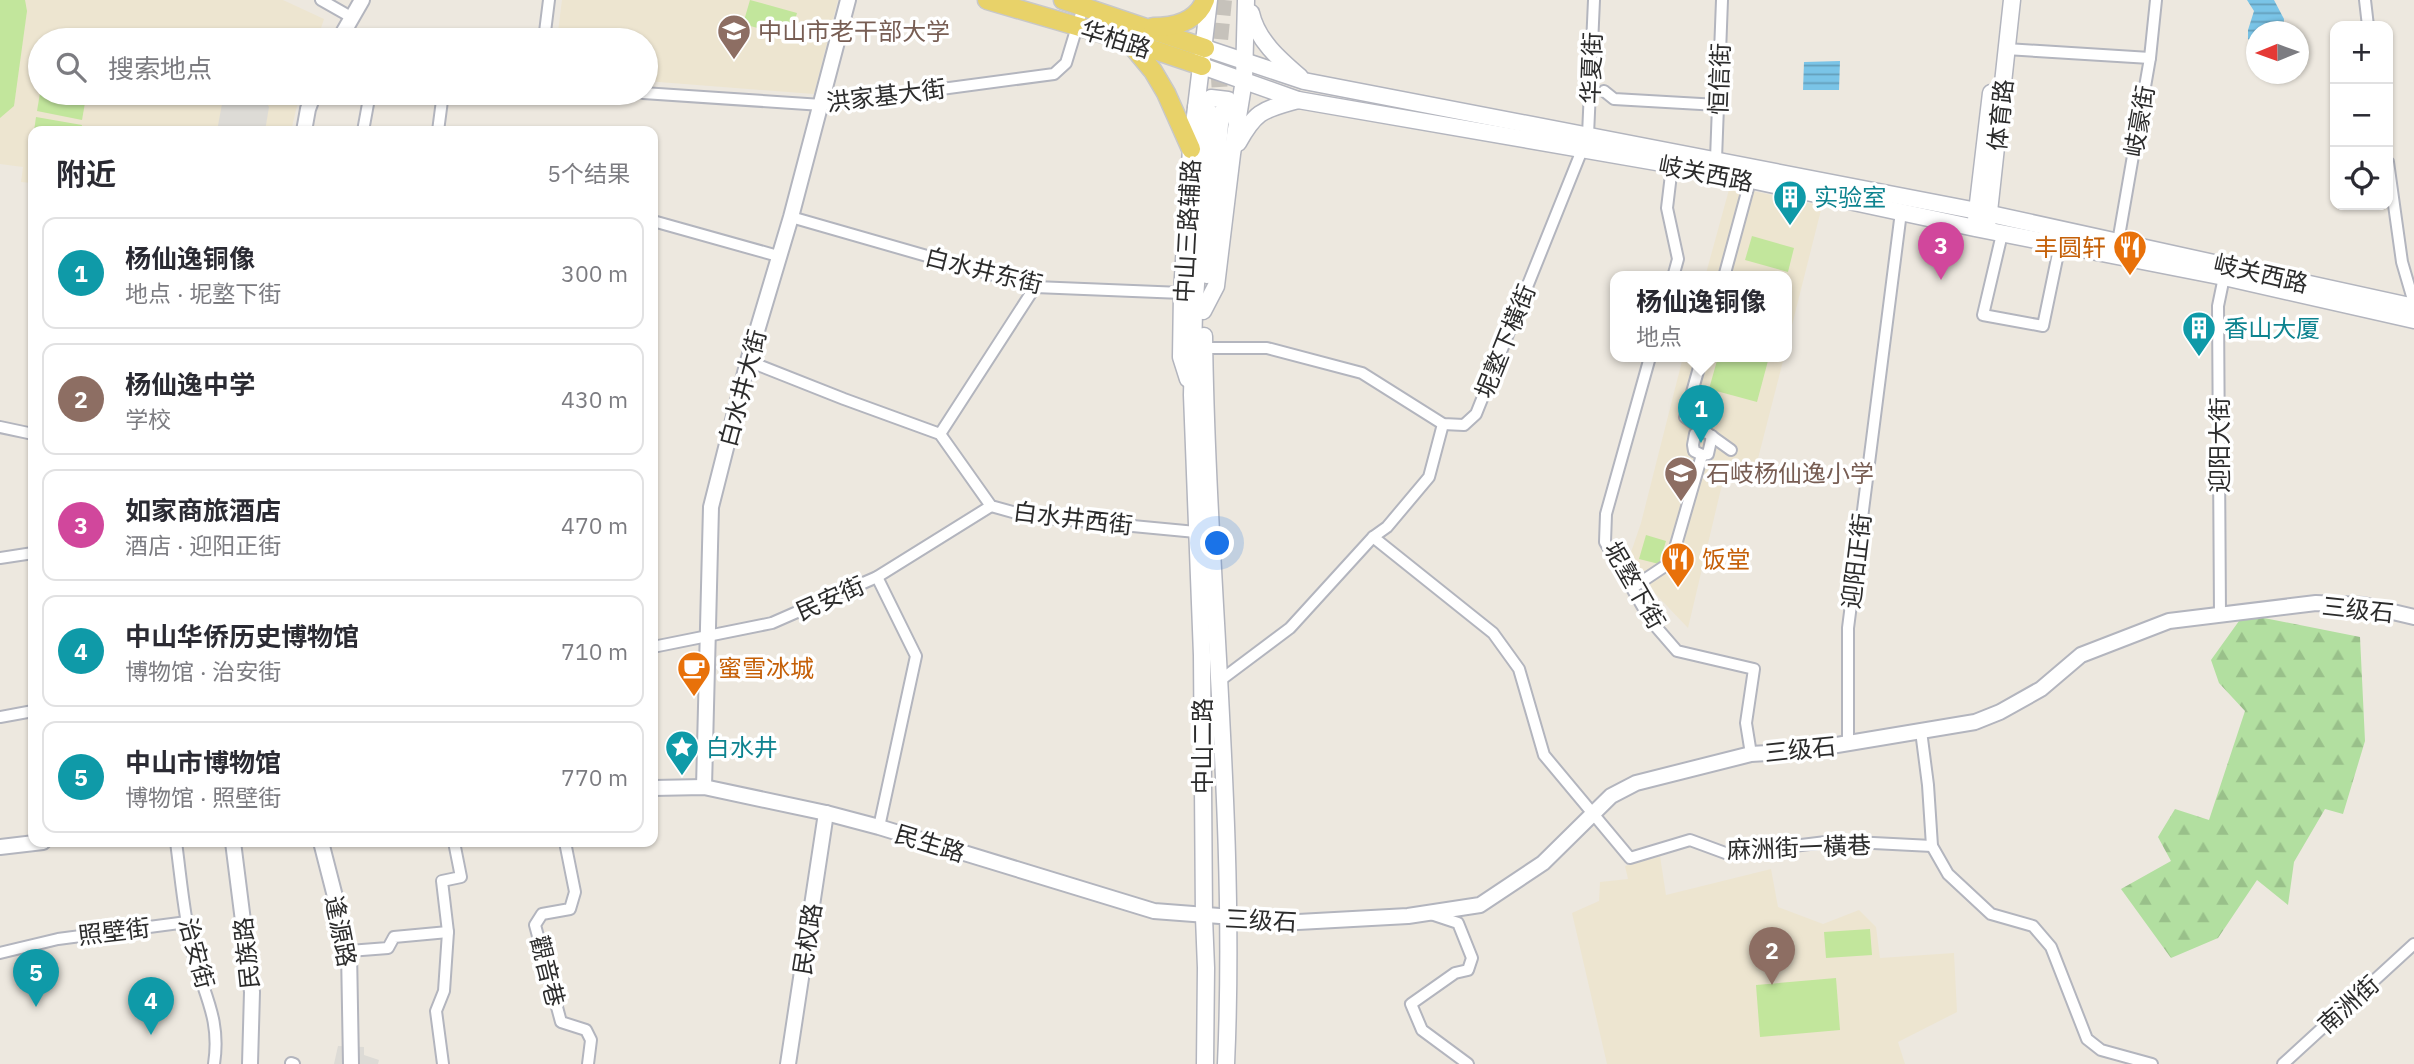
<!DOCTYPE html>
<html lang="zh">
<head>
<meta charset="utf-8">
<style>
	:root { --surface:#fff; --page:#f7f7f7; --text:#2b2b33; --muted:#7c7c81; --line:#e1e1e2; --accent:#4a5fef }
	body { margin:0; font-family:"IBM Plex Sans","Noto Sans SC",sans-serif; background:var(--page); color:var(--text) }
	.controls { position:absolute; right:21px; top:21px; display:grid; overflow:hidden; border-radius:14px; box-shadow:0 2px 5px #0004 }
	.controls button { width:63px; height:63px; display:grid; place-items:center; padding:0; border:0; border-bottom:2px solid var(--line); background:var(--surface); color:var(--text); font:35px sans-serif }
	.compass { position:absolute; left:2246px; top:21px; width:63px; height:63px; border-radius:50%; background:var(--surface); box-shadow:0 2px 5px #0004; rotate:269deg }
	.you { position:absolute; left:1218px; top:544px; width:24px; height:24px; margin:-18px; border:5px solid #fff; border-radius:50%; background:#1a73e8; box-shadow:0 0 0 10px #1a73e833 }
	.badge { display:grid; place-items:center; width:46px; height:46px; border-radius:50%; background:var(--accent); color:#fff; font-size:23px; font-weight:700 }
	.pin { position:absolute; translate:-50% -58px; filter:drop-shadow(0 2px 4px #0008) }
	.pin::after { content:''; position:absolute; top:37px; width:24px; height:21px; background:inherit; clip-path:polygon(0 0,100% 0,50% 100%) }
	.popup { position:absolute; left:1610px; top:271px; width:182px; height:91px; box-sizing:border-box; display:grid; place-content:center; border-radius:14px; background:var(--surface); filter:drop-shadow(0 2px 5px #0005); font-size:23px; white-space:nowrap; color:var(--muted) }
	.popup b { font-size:26px; color:var(--text) }
	.popup::after { content:''; position:absolute; left:50%; top:100%; margin-left:-14px; border:14px solid transparent; border-top-color:var(--surface) }
	.list { margin:0; padding:0; list-style:none }
	h2 { display:flex; justify-content:space-between; align-items:center; height:91px; margin:0; padding:0 28px; font-size:30px }
	h2 small { font-size:23px; font-weight:400; color:var(--muted) }
	.list li { display:grid; grid-template-columns:46px 1fr auto; gap:21px; align-items:center; box-sizing:border-box; height:112px; margin:0 14px 14px; padding:0 14px; border:2px solid var(--line); border-radius:14px }
	.list b { display:block; font-size:26px; white-space:nowrap }
	.list p { margin:0; font-size:23px; white-space:nowrap; color:var(--muted) }
	.list em { font-size:23px; font-style:normal; color:var(--muted) }
	.icon { flex:none; width:38px; height:38px; fill:none; stroke:currentColor; stroke-width:2; stroke-linecap:round; stroke-linejoin:round }
	.map { position:relative; flex:none; width:2414px; height:1064px; overflow:hidden }
	.search { position:absolute; background:var(--surface); box-shadow:0 2px 5px #0004; left:28px; top:28px; width:630px; height:77px; display:flex; align-items:center; gap:18px; box-sizing:border-box; padding:0 24px; border-radius:38px; color:var(--muted); font-size:26px }
	.panel { position:absolute; background:var(--surface); box-shadow:0 2px 5px #0004; left:28px; top:126px; width:630px; height:721px; border-radius:14px }
	.map>svg:first-child { display:block }
	.education { fill:#ede5d0 }
	.forest { fill:url(#forest-firs) }
	.pitch { fill:#c2e69c }
	.plaza { fill:#dddbd6 }
	.water { fill:url(#water-rules) }
	.lines { fill:none; stroke-linecap:round; stroke-linejoin:round }
	.secondary-tunnel { stroke:#c6c2bb; stroke-width:16; stroke-dasharray:16 8; stroke-linecap:butt }
	.minor-casing { stroke:#b3b5be; stroke-width:14 }
	.tertiary-casing { stroke:#b3b5be; stroke-width:18 }
	.secondary-casing { stroke:#b3b5be; stroke-width:19 }
	.primary-casing { stroke:#c8c8c8; stroke-width:21 }
	.minor { stroke:#fff; stroke-width:10 }
	.tertiary { stroke:#fff; stroke-width:14 }
	.secondary { stroke:#fff; stroke-width:16 }
	.primary { stroke:#e8d269; stroke-width:18 }
	.labels { text-anchor:middle; dominant-baseline:central; stroke-width:7; stroke-linejoin:round; paint-order:stroke }
	.education-label { font-size:24px; fill:#785e54; stroke:#fff; text-anchor:start }
	.street-label { font-size:24px; fill:#2c2c2c; stroke:#fff }
	.culture-label { font-size:24px; fill:#0d838f; stroke:#fff; text-anchor:start }
	.food-label { font-size:24px; fill:#c56008; stroke:#fff; text-anchor:start }
</style>
</head>
<body>
<div class="map">
<svg width="2414" height="1064" viewBox="0 0 2414 1064">
	<defs>
		<pattern id="forest-firs" width="22" height="20" patternUnits="userSpaceOnUse" patternTransform="scale(1.75)"><rect width="22" height="20" fill="#b2dfa0"/><path d="M5 1l3.5 6h-7zM16 11l3.5 6h-7z" fill="#99c08a"/></pattern>
		<pattern id="water-rules" width="6" height="5" patternUnits="userSpaceOnUse" patternTransform="scale(1.75)"><rect width="6" height="5" fill="#7ac4e7"/><path d="M0 2.5h6" fill="none" stroke="#649fbb"/></pattern>
	</defs>
	<rect width="100%" height="100%" fill="#ede8df"/>
	<g class="education">
		<path d="M0 0H283L324 19 317 40H40V93H300L291 131H33V183L21 182 23 167 0 164Z"/>
		<path d="M562 0H838L814 94 646 81V40H557Z"/>
		<path d="M1730 186 1822 206 1787 345V277H1705Z"/>
		<path d="M1683 357H1784L1752 482 1724 476 1688 628 1627 564 1641 523Z"/>
		<path d="M1660 856 1666 895 1771 869 1778 907 1823 924 1859 910 1876 927 1880 958 1954 953 1957 1012 1898 1042 1905 1064H1607L1572 913 1599 901 1600 882 1628 879 1625 866Z"/>
	</g>
	<path class="forest" d="M2244 614 2360 637 2365 741 2343 814 2325 809 2294 862 2288 905 2257 880 2218 938 2171 958 2121 889 2171 861 2158 837 2175 809 2209 820 2245 711 2219 683 2211 660Z"/>
	<g class="pitch">
		<path d="M0 0H25L27 11 14 106 0 118Z"/>
		<path d="M750 0 797 13 790 37 743 24Z"/>
		<path d="M40 93H66L86 97 82 120 37 111Z"/>
		<path d="M36 117 82 125 81 131H34Z"/>
		<path d="M1752 236 1794 248 1788 272 1745 260Z"/>
		<path d="M1718 357H1769L1757 402 1709 389Z"/>
		<path d="M1646 535 1666 541 1659 564 1639 559Z"/>
		<path d="M1870 929 1872 955 1826 958 1824 932Z"/>
		<path d="M1836 978 1840 1030 1760 1037 1756 985Z"/>
	</g>
	<g class="plaza">
		<path d="M224 93 265 100 269 107 265 131H217Z"/>
		<path d="M338 1046 364 1047V1055L379 1060 378 1064H334Z"/>
	</g>
	<g class="water">
		<path d="M2247 0H2274L2284 19 2283 31 2256 32V44L2248 39V30L2254 11Z"/>
		<path d="M1840 61 1839 90H1803L1804 62Z"/>
	</g>
	<g class="lines">
		<path class="secondary-tunnel" d="M1221 111 1218 61 1224 0"/>
		<g class="minor-casing">
			<g id="minor">
				<path d="M321 0 351 17"/>
				<path d="M2365 0 2368 26"/>
				<path d="M544 40 549 0"/>
				<path d="M2006 49 2150 58"/>
				<path d="M1604 91 1614 99 1718 105"/>
				<path d="M643 93 822 105 1054 74 1066 63 1083 7"/>
				<path d="M363 131 370 93"/>
				<path d="M438 131 443 93"/>
				<path d="M1588 135 1594 0"/>
				<path d="M1716 159 1722 0"/>
				<path d="M2388 162 2402 262 2414 303"/>
				<path d="M1672 166 1667 208 1678 259 1673 277"/>
				<path d="M791 217 1035 287 1182 293"/>
				<path d="M653 221 778 256"/>
				<path d="M2002 234 1983 315 2043 326 2060 244"/>
				<path d="M2118 242 2150 58 2156 0"/>
				<path d="M1724 277 1750 181"/>
				<path d="M2224 277 2218 306 2220 615 2226 614"/>
				<path d="M1204 348H1267L1362 373 1443 424 1464 425 1476 414 1582 150"/>
				<path d="M1650 357 1606 514 1605 542 1651 621 1677 651 1754 669 1746 723 1751 754"/>
				<path d="M1702 357 1685 417 1731 450"/>
				<path d="M748 361 844 399 940 434 991 506 1027 516 1196 532"/>
				<path d="M0 427 33 434"/>
				<path d="M1706 432 1695 434 1693 445 1694 451 1702 455 1708 454 1712 436"/>
				<path d="M940 434 1035 287"/>
				<path d="M1373 537 1493 633 1519 669 1544 755 1630 858 1690 840 1728 854 1834 841 1932 846"/>
				<path d="M0 558 33 553"/>
				<path d="M877 577 916 656 879 827"/>
				<path d="M1632 588 1671 562 1702 455"/>
				<path d="M653 647 772 623 877 577 991 506"/>
				<path d="M1218 682 1290 628 1373 537 1387 527 1429 477 1443 424"/>
				<path d="M0 717 33 711"/>
				<path d="M1921 731 1928 785 1932 846 1948 874 1991 914 2033 926 2051 947 2087 1039 2101 1050 2152 1064"/>
				<path d="M1848 744V628L1901 212"/>
				<path d="M176 842C181 879 184 917 193 954 204 995 221 1019 214 1064"/>
				<path d="M565 842 575 892 570 909 542 914 535 925 561 1022 586 1030 591 1040 588 1064"/>
				<path d="M1431 914 1458 923 1472 958 1468 970 1455 973 1411 1004 1422 1030 1468 1064"/>
				<path d="M349 951 388 948 394 937 448 932"/>
				<path d="M0 953 58 939 187 922"/>
				<path d="M291 1063 294 1064"/>
				<path d="M443 1064 436 1011 444 991 448 932 442 881 461 877 454 842"/>
				<path d="M2283 1064 2414 944"/>
			</g>
		</g>
		<g class="tertiary-casing">
			<g id="tertiary">
				<path d="M339 40 362 0"/>
				<path d="M304 131 308 109 314 93"/>
				<path d="M704 787 711 507 748 361 791 217 848 0"/>
				<path d="M653 788 704 787 826 813 879 827 1154 911 1298 922 1408 916 1480 905 1543 863 1611 796 1636 783 1751 754 1801 751 1975 722 2000 712 2041 689 2081 655 2169 621 2316 603 2363 605 2414 617"/>
				<path d="M233 842 252 992 250 1064"/>
				<path d="M321 842 349 951 351 1064"/>
				<path d="M0 847 43 842"/>
				<path d="M788 1064 826 813"/>
			</g>
		</g>
		<g class="secondary-casing">
			<g id="secondary">
				<path d="M1251 13C1257 40 1279 59 1300 77"/>
				<path d="M1205 48 1304 81 1977 211 2414 307"/>
				<path d="M1202 66 1298 100 1714 172 1975 228 2224 277 2414 320"/>
				<path d="M1196 107 1211 98 1228 100 1234 109 1236 121"/>
				<path d="M1238 143C1256 110 1263 110 1298 100"/>
				<path d="M1976 220 1991 93"/>
				<path d="M1988 221 2012 0"/>
				<path d="M1207 275 1221 113"/>
				<path d="M1203 311 1216 286 1232 154 1244 80 1246 0"/>
				<path d="M1204 336C1207 578 1237 821 1226 1064"/>
				<path d="M1188 379 1181 357 1182 293 1191 149 1209 0"/>
				<path d="M1205 1064 1206 968 1204 917 1202 655 1192 395 1194 311 1209 112"/>
			</g>
		</g>
		<g class="primary-casing">
			<g id="primary">
				<path d="M987 0 1128 41 1202 66"/>
				<path d="M1063 0 1205 48"/>
				<path d="M1153 27C1174 27 1197 22 1205 0"/>
				<path d="M1128 41 1153 71 1166 93 1191 149"/>
			</g>
		</g>
		<use href="#minor" class="minor"/>
		<use href="#tertiary" class="tertiary"/>
		<use href="#secondary" class="secondary"/>
		<use href="#primary" class="primary"/>
	</g>
	<defs>
		<g id="university-pin" transform="scale(1.75)"><path d="M0 17L-7.5 6A9.5 9.5 0 1 1 7.5 6Z" fill="#8d6e63" stroke="#fff"/><path d="M0-5L7-2L0 1L-7-2ZM-4 1L0 2.5L4 1V4Q0 6-4 4Z" fill="#fff"/></g>
		<g id="building-pin" transform="scale(1.75)"><path d="M0 17L-7.5 6A9.5 9.5 0 1 1 7.5 6Z" fill="#0f9aa8" stroke="#fff"/><path d="M-4-6H4V6H1V3H-1V6H-4ZM-2.5-4.3h1.7v1.8h-1.7ZM.8-4.3h1.7v1.8H.8ZM-2.5-1h1.7V.8h-1.7ZM.8-1h1.7V.8H.8Z" fill="#fff"/></g>
		<g id="restaurant-pin" transform="scale(1.75)"><path d="M0 17L-7.5 6A9.5 9.5 0 1 1 7.5 6Z" fill="#e8710a" stroke="#fff"/><path d="M-5-6h1v4h1v-4h1v4h1v-4h1v5L-1.5 .5V6h-2V.5L-5-1ZM5-6V6H3V1.5H1.5Q1.5-4 5-6Z" fill="#fff"/></g>
		<g id="school-pin" transform="scale(1.75)"><path d="M0 17L-7.5 6A9.5 9.5 0 1 1 7.5 6Z" fill="#8d6e63" stroke="#fff"/><path d="M0-5L7-2L0 1L-7-2ZM-4 1L0 2.5L4 1V4Q0 6-4 4Z" fill="#fff"/></g>
		<g id="cafe-pin" transform="scale(1.75)"><path d="M0 17L-7.5 6A9.5 9.5 0 1 1 7.5 6Z" fill="#e8710a" stroke="#fff"/><path d="M-5.5-4.5H6V0H3Q3 3.5 0 3.5H-2.5Q-5.5 3.5-5.5 0ZM3-3.2v2h1.7v-2ZM-6 4.5H4V6H-6Z" fill="#fff"/></g>
		<g id="sight-pin" transform="scale(1.75)"><path d="M0 17L-7.5 6A9.5 9.5 0 1 1 7.5 6Z" fill="#0f9aa8" stroke="#fff"/><path d="M0-6L1.8-2.2L6-1.7L2.9 1.2L3.7 5.4L0 3.3L-3.7 5.4L-2.9 1.2L-6-1.7L-1.8-2.2Z" fill="#fff"/></g>
	</defs>
	<g fill-rule="evenodd">
		<use href="#university-pin" x="734" y="31"/>
		<use href="#building-pin" x="1790" y="197"/>
		<use href="#restaurant-pin" x="2130" y="247"/>
		<use href="#building-pin" x="2199" y="328"/>
		<use href="#school-pin" x="1681" y="473"/>
		<use href="#restaurant-pin" x="1678" y="559"/>
		<use href="#cafe-pin" x="694" y="668"/>
		<use href="#sight-pin" x="682" y="747"/>
	</g>
	<g class="labels">
		<g class="education-label">
			<text x="758" y="31">中山市老干部大学</text>
			<text x="1706" y="473">石岐杨仙逸小学</text>
		</g>
		<g class="street-label">
			<text transform="translate(1116 39) rotate(17)">华柏路</text>
			<text transform="translate(1591 68) rotate(-88)">华夏街</text>
			<text transform="translate(1719 79) rotate(-88)">恒信街</text>
			<text transform="translate(886 95) rotate(-7)">洪家基大街</text>
			<text transform="translate(2000 115) rotate(-84)">体育路</text>
			<text transform="translate(2139 121) rotate(-80)">岐豪街</text>
			<text transform="translate(1706 173) rotate(11)">岐关西路</text>
			<text transform="translate(1187 231) rotate(-87)">中山三路辅路</text>
			<text transform="translate(984 270) rotate(14)">白水井东街</text>
			<text transform="translate(2261 273) rotate(13)">岐关西路</text>
			<text transform="translate(1505 341) rotate(-68)">坭墪下橫街</text>
			<text transform="translate(742 388) rotate(-75)">白水井大街</text>
			<text transform="translate(2219 445) rotate(-90)">迎阳大街</text>
			<text transform="translate(1073 518) rotate(7)">白水井西街</text>
			<text transform="translate(1856 561) rotate(-83)">迎阳正街</text>
			<text transform="translate(1635 585) rotate(60)">坭墪下街</text>
			<text transform="translate(830 598) rotate(-24)">民安街</text>
			<text transform="translate(2358 609) rotate(6)">三级石</text>
			<text transform="translate(1202 746) rotate(-90)">中山二路</text>
			<text transform="translate(1800 749) rotate(-6)">三级石</text>
			<text transform="translate(930 843) rotate(17)">民生路</text>
			<text transform="translate(1799 847) rotate(-2)">麻洲街一橫巷</text>
			<text transform="translate(1261 920) rotate(3)">三级石</text>
			<text transform="translate(114 931) rotate(-7)">照壁街</text>
			<text transform="translate(341 931) rotate(79)">逢源路</text>
			<text transform="translate(807 939) rotate(-81)">民权路</text>
			<text transform="translate(197 953) rotate(75)">治安街</text>
			<text transform="translate(246 953) rotate(-96)">民族路</text>
			<text transform="translate(548 971) rotate(76)">觀音巷</text>
			<text transform="translate(2348 1004) rotate(-42)">南洲街</text>
		</g>
		<g class="culture-label">
			<text x="1814" y="197">实验室</text>
			<text x="2224" y="328">香山大厦</text>
			<text x="706" y="747">白水井</text>
		</g>
		<g class="food-label">
			<text x="2106" y="247" text-anchor="end">丰圆轩</text>
			<text x="1702" y="559">饭堂</text>
			<text x="718" y="668">蜜雪冰城</text>
		</g>
	</g>
</svg>
<div class="controls">
<button>+</button>
<button>−</button>
<button><svg class="icon" aria-label="locate" viewBox="0 0 24 24"><circle cx="12" cy="12" r="6"/><path d="M12 2v4M12 18v4M2 12h4M18 12h4"/></svg></button>
</div>
<svg class="compass" viewBox="-18 -18 36 36"><path d="M0-13l5 13h-10z" fill="#e53935"/><path d="M0 13l5-13h-10z" fill="#7c7c81"/></svg>
<div class="you"></div>
<div class="pin badge" style="left:1701px;top:443px;background:#0f9aa8">1</div>
<div class="popup"><b>杨仙逸铜像</b>地点</div>
<div class="pin badge" style="left:1772px;top:985px;background:#8d6e63">2</div>
<div class="pin badge" style="left:1941px;top:280px;background:#d1479c">3</div>
<div class="pin badge" style="left:151px;top:1035px;background:#0f9aa8">4</div>
<div class="pin badge" style="left:36px;top:1007px;background:#0f9aa8">5</div>
<div class="search"><svg class="icon" aria-label="search" viewBox="0 0 24 24"><circle cx="10" cy="10" r="6"/><path d="M15 15l6 6"/></svg>搜索地点</div>
<section class="panel">
<h2>附近<small>5个结果</small></h2>
<ul class="list">
<li><span class="badge" style="background:#0f9aa8">1</span><div><b>杨仙逸铜像</b><p>地点 · 坭墪下街</p></div><em>300 m</em></li>
<li><span class="badge" style="background:#8d6e63">2</span><div><b>杨仙逸中学</b><p>学校</p></div><em>430 m</em></li>
<li><span class="badge" style="background:#d1479c">3</span><div><b>如家商旅酒店</b><p>酒店 · 迎阳正街</p></div><em>470 m</em></li>
<li><span class="badge" style="background:#0f9aa8">4</span><div><b>中山华侨历史博物馆</b><p>博物馆 · 治安街</p></div><em>710 m</em></li>
<li><span class="badge" style="background:#0f9aa8">5</span><div><b>中山市博物馆</b><p>博物馆 · 照壁街</p></div><em>770 m</em></li>
</ul>
</section>
</div>
</body>
</html>
